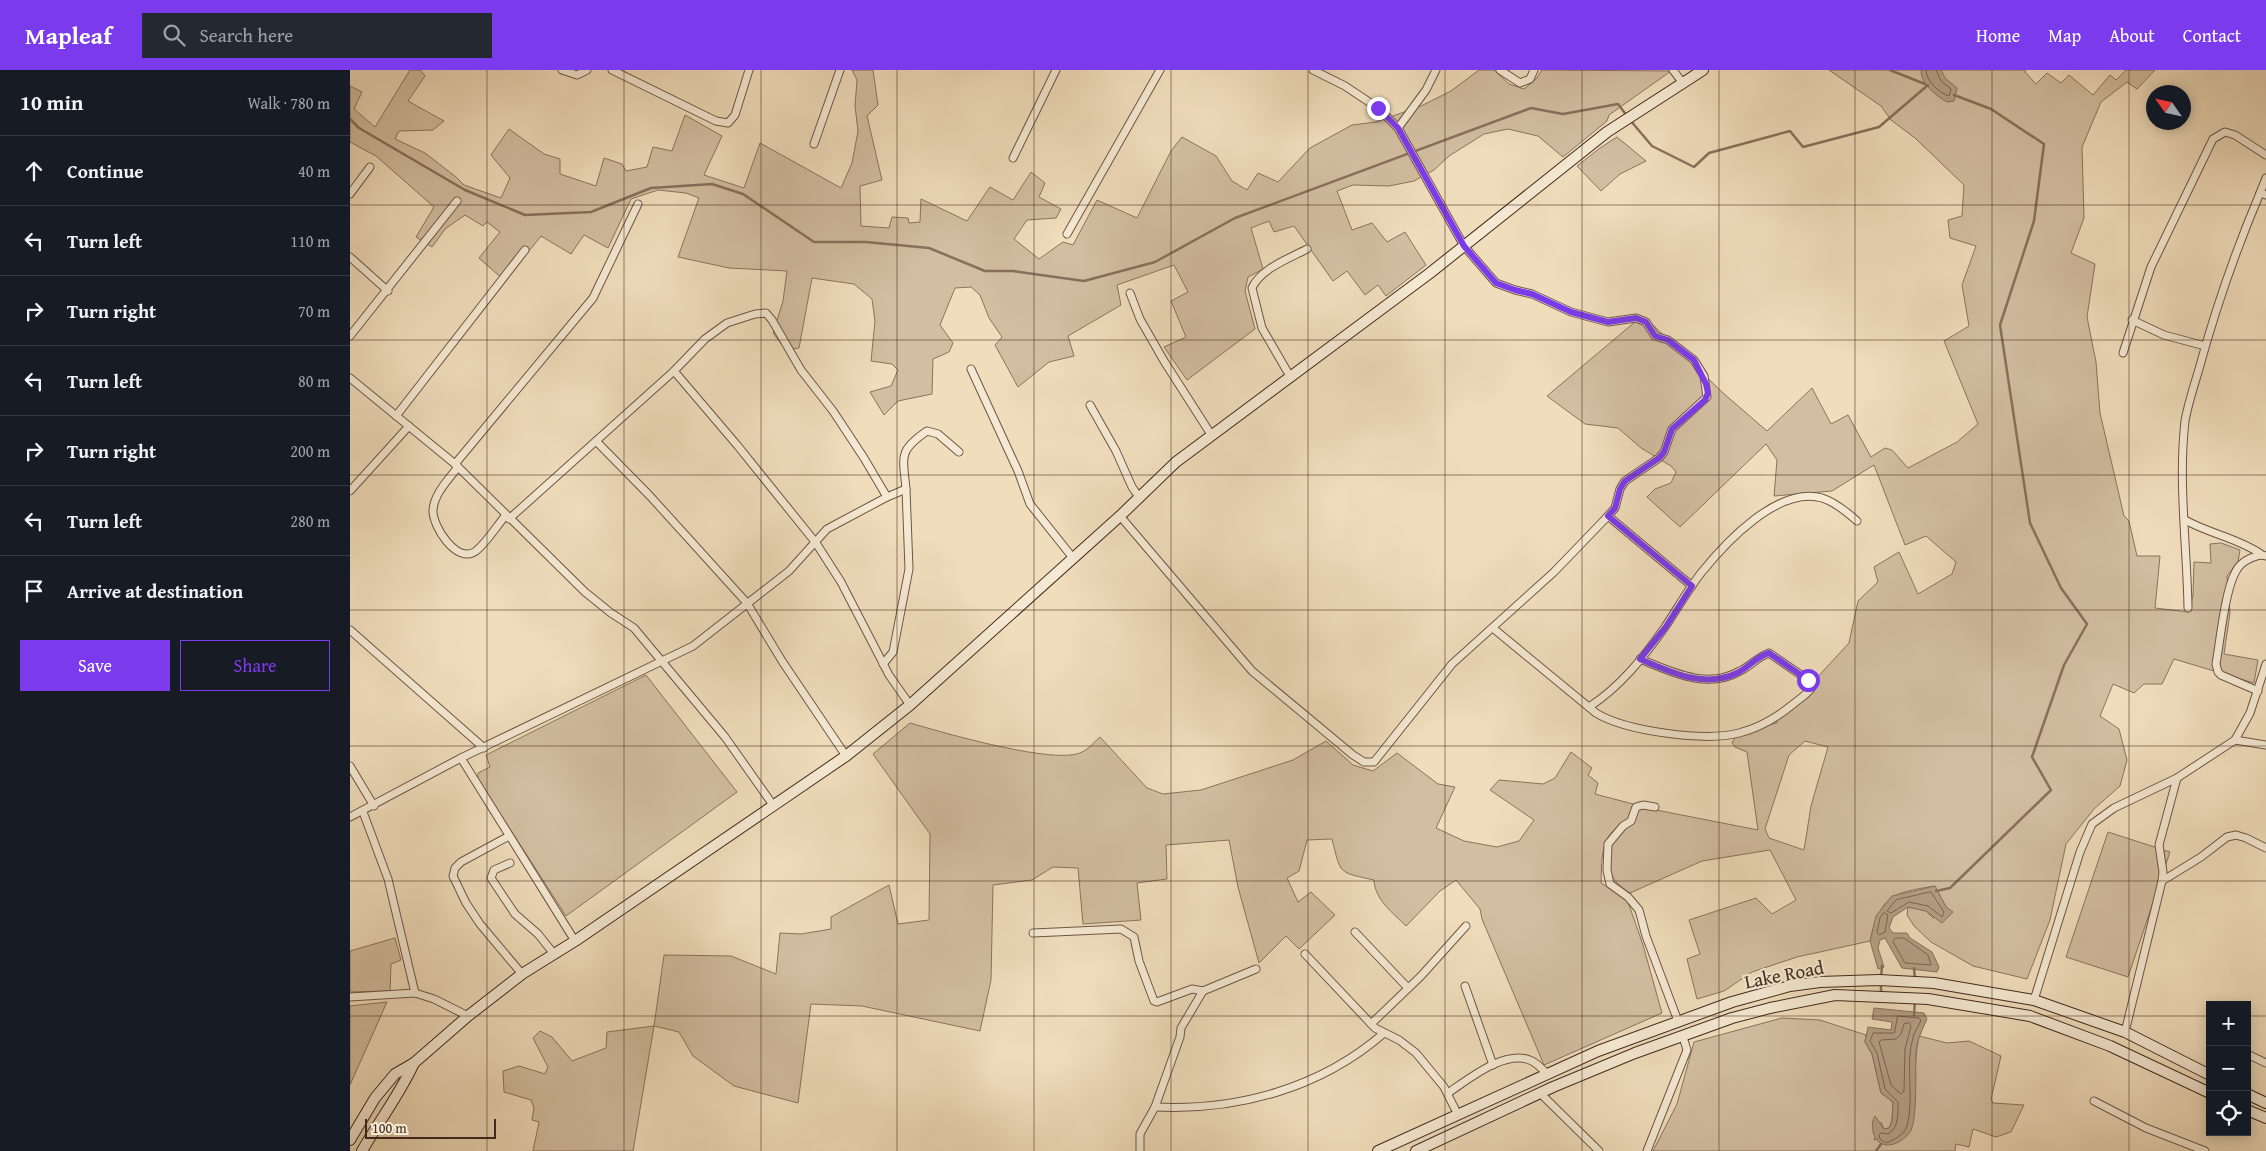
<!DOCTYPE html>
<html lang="en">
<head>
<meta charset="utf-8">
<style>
	:root { --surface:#171b24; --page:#242831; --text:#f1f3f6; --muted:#9ea1a6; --line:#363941; --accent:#7c3aed }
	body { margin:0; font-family:"Gentium Book Plus",serif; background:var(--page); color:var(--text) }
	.controls { position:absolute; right:15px; bottom:15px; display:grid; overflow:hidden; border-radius:0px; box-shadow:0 2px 12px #0003 }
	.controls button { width:45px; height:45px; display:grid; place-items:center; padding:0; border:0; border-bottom:1px solid var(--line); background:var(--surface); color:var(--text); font:25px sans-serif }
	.compass { position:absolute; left:1796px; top:15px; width:45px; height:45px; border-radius:50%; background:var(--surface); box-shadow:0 2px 12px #0003; rotate:304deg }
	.scale { position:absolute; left:15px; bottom:12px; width:131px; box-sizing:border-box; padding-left:5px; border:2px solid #42291c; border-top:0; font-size:14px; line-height:18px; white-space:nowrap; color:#42291c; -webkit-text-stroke:4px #f5e9d3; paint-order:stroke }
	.stop { position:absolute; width:15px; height:15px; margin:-11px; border:4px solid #7c3aed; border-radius:50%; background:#fff }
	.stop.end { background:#7c3aed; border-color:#fff; box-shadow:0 1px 5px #0008 }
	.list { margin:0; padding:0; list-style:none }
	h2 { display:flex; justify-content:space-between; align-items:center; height:65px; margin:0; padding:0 20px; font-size:21px }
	h2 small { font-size:16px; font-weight:400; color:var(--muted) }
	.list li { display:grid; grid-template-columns:32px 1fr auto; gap:15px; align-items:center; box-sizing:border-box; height:70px; padding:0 20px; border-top:1px solid var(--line) }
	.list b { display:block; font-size:19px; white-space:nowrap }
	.list em { font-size:16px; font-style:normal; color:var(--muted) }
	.actions { display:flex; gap:10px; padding:15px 20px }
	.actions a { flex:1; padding:11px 0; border:1px solid var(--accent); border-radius:0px; text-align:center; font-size:18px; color:var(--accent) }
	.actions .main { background:var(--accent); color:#fff }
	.icon { flex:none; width:28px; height:28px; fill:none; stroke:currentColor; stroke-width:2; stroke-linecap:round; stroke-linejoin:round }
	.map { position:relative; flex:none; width:1916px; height:1081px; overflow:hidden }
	header { display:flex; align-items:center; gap:30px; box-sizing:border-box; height:70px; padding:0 25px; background:var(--accent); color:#fff }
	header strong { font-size:24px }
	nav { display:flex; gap:28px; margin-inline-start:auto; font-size:18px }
	.search { width:350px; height:45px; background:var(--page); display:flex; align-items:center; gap:12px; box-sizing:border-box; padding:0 18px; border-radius:0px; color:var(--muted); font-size:19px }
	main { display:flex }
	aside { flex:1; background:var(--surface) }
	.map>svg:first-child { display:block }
	.green { fill:#d2bea1; stroke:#8a745e; fill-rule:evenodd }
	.water { fill:#b5a086; stroke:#87705c }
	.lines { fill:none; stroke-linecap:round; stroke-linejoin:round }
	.shore { stroke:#7c6451; stroke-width:1 }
	.stream { stroke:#87705c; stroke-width:2.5 }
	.street-casing { stroke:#6e5644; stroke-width:9 }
	.secondary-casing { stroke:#42291c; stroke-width:12 }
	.street { stroke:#f5e9d3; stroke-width:7 }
	.secondary { stroke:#f5e9d3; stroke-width:10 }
	.route { stroke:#7c3aed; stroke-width:6 }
	.grid { fill:none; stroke:#42291c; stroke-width:1; stroke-opacity:0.55 }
	.labels { text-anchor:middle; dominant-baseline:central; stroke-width:4.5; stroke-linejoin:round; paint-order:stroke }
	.street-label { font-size:19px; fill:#42291c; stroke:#f5e9d3 }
</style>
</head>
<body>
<header>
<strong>Mapleaf</strong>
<div class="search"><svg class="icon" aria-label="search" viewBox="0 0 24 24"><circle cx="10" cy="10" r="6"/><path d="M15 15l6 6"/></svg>Search here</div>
<nav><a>Home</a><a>Map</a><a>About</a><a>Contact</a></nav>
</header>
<main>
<aside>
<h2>10 min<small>Walk · 780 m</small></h2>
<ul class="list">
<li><svg class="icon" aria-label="ahead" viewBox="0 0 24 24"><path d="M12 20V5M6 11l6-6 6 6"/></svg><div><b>Continue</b></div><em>40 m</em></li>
<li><svg class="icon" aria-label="left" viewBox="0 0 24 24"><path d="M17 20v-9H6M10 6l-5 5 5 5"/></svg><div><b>Turn left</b></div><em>110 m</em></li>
<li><svg class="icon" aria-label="right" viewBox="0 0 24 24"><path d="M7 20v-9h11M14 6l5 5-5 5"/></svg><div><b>Turn right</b></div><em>70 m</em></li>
<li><svg class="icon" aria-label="left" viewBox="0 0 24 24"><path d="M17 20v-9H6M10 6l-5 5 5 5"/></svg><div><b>Turn left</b></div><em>80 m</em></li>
<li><svg class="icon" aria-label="right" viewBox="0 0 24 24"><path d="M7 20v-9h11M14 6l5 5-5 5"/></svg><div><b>Turn right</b></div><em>200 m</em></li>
<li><svg class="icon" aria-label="left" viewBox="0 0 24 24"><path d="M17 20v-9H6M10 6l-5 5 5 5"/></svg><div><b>Turn left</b></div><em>280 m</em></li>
<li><svg class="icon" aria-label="arrive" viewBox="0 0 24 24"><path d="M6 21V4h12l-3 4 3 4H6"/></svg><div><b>Arrive at destination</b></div></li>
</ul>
<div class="actions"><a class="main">Save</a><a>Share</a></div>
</aside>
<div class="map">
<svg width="1916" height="1081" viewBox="0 0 1916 1081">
	<rect width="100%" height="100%" fill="#f0ddbc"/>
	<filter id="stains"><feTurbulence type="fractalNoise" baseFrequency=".004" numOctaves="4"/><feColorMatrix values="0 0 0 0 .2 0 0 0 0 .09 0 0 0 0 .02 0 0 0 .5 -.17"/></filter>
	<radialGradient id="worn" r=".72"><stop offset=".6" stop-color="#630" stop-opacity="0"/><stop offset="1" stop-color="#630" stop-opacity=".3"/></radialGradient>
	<g class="green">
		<path d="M60 0H70L75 6 58 31 94 51 83 60 49 61 45 69 75 83 106 107 114 115 151 128 160 108 141 85 159 59 194 84 210 89V104L246 116 254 88 272 94 276 101 297 97 303 77 322 81 335 45 372 66 354 105 394 118 410 73 491 118 502 93 508 61 505 36 507 10 502 0H523L528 35 517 46 532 110 510 116 511 156 539 158 542 147 558 148 559 153 570 152 571 129 617 151 640 117 663 130 681 102 695 113 689 127 711 139 706 148 677 150 664 169 689 189 713 172 723 175 747 130 787 148 821 81 832 67 866 86 882 111 897 120 908 103 928 112 960 78 1002 55 1026 52 1071 36 1101 21 1129 0H1144L1159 14 1174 19 1186 9 1192 0 1321 1 1259 45 1257 51 1213 87 1188 66 1158 59 1134 64 1099 86 1084 100 1064 111 1039 116 1003 115 987 121 1002 160 1022 153 1037 172 1055 162 1076 195 1036 226 1028 215 1015 225 997 201 983 211 944 156 924 162 919 151 901 158 913 199 898 207 895 221 905 259 837 310 814 277 836 267 821 231 838 222 824 195 767 215 771 235 718 266 724 286 699 292 668 317 645 275 652 267 639 248 630 225 621 217 605 218 590 255 603 273 599 282 583 289 582 324 548 331 534 345 520 322 541 316 548 300 542 294 521 291 525 251 522 229 504 214 462 208 449 278 436 280 423 263 433 231 437 201 379 198 328 187 349 128 336 123 308 120 281 129 258 178 234 165 221 184 191 166 155 211 129 188 150 162 137 152 133 156 115 145 95 159 82 177 66 167 84 137 26 86 0 72V16L12 22 4 39 25 57Z"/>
		<path d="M1479 0H1676L1675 2 1686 14 1697 3 1711 13 1719 5 1743 25 1760 5 1766 10 1776 0H1805L1787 19 1777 12 1751 32 1732 77 1734 148 1721 183 1745 194 1737 247 1746 292 1750 343 1774 446 1779 451 1787 486H1810L1805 538 1839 542 1843 525 1844 492 1861 493 1860 474 1871 473 1890 480 1888 492 1877 506 1880 543 1874 584 1908 590 1904 613 1824 589 1812 614H1794L1784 623 1763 614 1750 646 1769 659 1777 690 1770 716 1744 739 1716 774 1700 850 1677 909 1623 896 1581 872 1564 856 1557 845 1558 837 1576 841 1583 848 1602 842 1596 837 1585 816C1541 823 1531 825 1520 871L1447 887 1402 902 1374 921 1347 929 1337 889 1350 884 1339 850 1406 828 1422 844 1446 830 1420 780 1352 791 1280 823C1262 812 1255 799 1260 777 1262 768 1284 746 1291 737L1408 760 1397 682 1385 677 1382 673C1390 656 1410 657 1427 653L1426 644 1450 626 1499 573 1508 531 1528 512 1524 497 1549 482 1568 524 1602 504 1606 492 1576 466 1555 475 1524 395 1482 421 1424 426 1427 390 1416 374 1330 457 1297 427 1305 419 1321 413 1326 402 1321 396 1291 378 1268 358 1235 354 1197 326 1286 251 1300 252 1373 323 1417 361 1462 318 1481 354 1498 345 1521 387 1535 378 1542 380 1558 398 1607 372 1628 354 1594 271 1619 256 1612 215 1626 176 1600 168 1598 150 1612 146 1614 115 1565 68 1541 50 1531 36ZM1455 671 1478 677 1461 736 1454 780 1419 768 1415 759 1439 685Z"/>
		<path d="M1267 67 1296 91 1270 104 1251 121 1227 96 1250 78Z"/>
		<path d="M296 605 387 722 216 846 128 709V703L140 697 136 685Z"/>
		<path d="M560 653C591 662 707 696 732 682 739 679 744 672 750 667L797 718 813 724 851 720 943 690 976 671 1003 695 1023 701 1047 683 1088 714 1105 717 1086 758 1114 771 1147 777 1169 771 1184 750 1140 720 1149 710 1193 714 1205 708 1221 682 1242 698 1238 705 1248 713 1245 724 1283 734 1278 750C1250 764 1252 785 1251 813L1277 829 1293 875 1312 943 1194 995 1132 849 1130 839 1106 810 1090 821 1056 856C1043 843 1025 830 1024 810 988 802 991 805 982 769L957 770 949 801 937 808 948 832 961 822 985 845 949 879 936 866 909 893 888 817 879 770 816 775 817 809 787 813 791 850 733 854 728 798 703 797 682 810 643 815 641 910 630 961 512 936 461 934 448 1033 384 1016 343 986 329 962 304 956 283 1081H183L189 1052 182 1050 184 1038 181 1030 154 1022 153 1001 169 996 195 1004 198 997 183 968 190 961 202 967 222 991 256 978 257 962 304 956 314 885 381 886 426 904 430 863 451 864 481 859V847L539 815 548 854 579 850 580 764 523 684Z"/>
		<path d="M1758 762 1820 782 1778 907 1716 887Z"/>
		<path d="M45 868 51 890 41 894 40 921 0 922V881Z"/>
		<path d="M37 932 0 1015V936Z"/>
		<path d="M1432 948 1470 950 1516 965 1515 972 1522 984 1531 1023 1543 1032 1542 1051 1539 1058 1534 1059 1531 1052 1524 1070 1561 1060C1565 1029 1563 997 1569 966L1597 973 1619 971 1651 986 1641 1029 1643 1033 1674 1035 1661 1062 1646 1067 1623 1059 1619 1077 1606 1074 1605 1081H1303L1327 1034 1344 972Z"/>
	</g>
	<g class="water">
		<path d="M1571 0H1591L1595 8 1607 18 1604 31 1597 32C1585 25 1571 14 1571 0Z"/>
		<path d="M1585 816 1596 837 1603 842 1592 853 1576 841 1558 837 1543 847 1539 858 1543 863H1557L1560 868 1582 882 1589 897 1587 902 1552 898 1535 868 1530 870 1528 878 1534 897 1528 899 1520 871 1526 846 1542 826Z"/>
		<path d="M1524 938 1574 943 1577 949C1572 960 1567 970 1566 982 1565 998 1568 1050 1560 1062 1548 1078 1527 1081 1523 1061 1522 1055 1522 1051 1525 1046L1534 1059 1539 1058 1542 1051 1543 1032 1531 1023 1522 984 1515 972 1518 957 1541 960 1542 952 1522 949Z"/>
	</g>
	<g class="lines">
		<g class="shore">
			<path d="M1576 0C1576 11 1589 23 1599 26L1601 19 1591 11 1586 0"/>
			<path d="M1581 822 1594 842 1592 847 1578 836 1559 832 1541 843 1537 841 1546 830Z"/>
			<path d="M1534 843 1538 845 1535 862 1529 865 1527 862 1530 848Z"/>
			<path d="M1546 868H1554L1578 885 1581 895 1555 893 1543 872Z"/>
			<path d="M1548 946 1569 948 1571 950C1569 955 1566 960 1564 964 1554 994 1565 1027 1557 1056 1554 1065 1544 1070 1536 1073L1530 1069 1529 1065 1531 1063 1538 1064C1549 1058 1548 1043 1548 1032L1535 1019 1527 983 1520 971 1523 963H1544Z"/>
			<path d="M1559 953 1561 956 1555 979 1554 1021 1551 1024 1541 1015 1529 972 1531 970 1546 969 1551 964 1554 954Z"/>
		</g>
		<g class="stream">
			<path d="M1540 0 1575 14"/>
			<path d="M0 49 9 58 115 120 175 145 241 142 301 118 362 114 393 124 464 172H516L579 178 635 201H663L734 211 805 192 885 148 1181 38 1213 44 1268 34 1277 46"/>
			<path d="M1280 50 1302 76 1344 97 1359 83 1440 61 1453 77 1529 57 1578 15"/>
			<path d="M1586 821 1600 818 1701 720 1682 687 1714 595 1737 554 1711 518 1680 453 1650 255 1684 151 1694 74 1641 39 1604 25"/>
			<path d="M1564 898 1565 910"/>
			<path d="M1531 908 1532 896"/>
			<path d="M1531 925V913"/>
			<path d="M1564 945 1565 930"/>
			<path d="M1526 1081 1531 1074"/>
		</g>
		<g class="street-casing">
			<g id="street">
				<path d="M212 0 227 5 237 0"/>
				<path d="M262 0 366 51 378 53 385 45 399 0"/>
				<path d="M1150 0 1170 13 1180 9 1184 0"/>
				<path d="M1323 0 1332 12"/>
				<path d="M1048 58 1076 20 1086 0"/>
				<path d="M464 74 490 0"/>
				<path d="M663 88 706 0"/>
				<path d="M1916 108 1910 123 1916 125"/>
				<path d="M0 124 20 97"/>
				<path d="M717 164 810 0"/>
				<path d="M0 187 38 221"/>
				<path d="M780 223 790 249 814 291 862 366"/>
				<path d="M1782 250 1814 265 1855 276"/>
				<path d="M0 266 107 131"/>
				<path d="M1773 283 1801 197 1863 69 1875 62 1885 65 1916 85"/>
				<path d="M621 299 668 401 680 434 723 488"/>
				<path d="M324 301 387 375 466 473 491 512 539 605 560 635"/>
				<path d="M0 308 105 394 235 522 261 543 284 558 375 667 423 735"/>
				<path d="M941 308 912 258 902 218C910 199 940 188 957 179"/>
				<path d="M740 335 766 381 782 417 789 427"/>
				<path d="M46 346 175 180"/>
				<path d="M246 371 300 426 397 533 432 591 496 686"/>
				<path d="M105 394 243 228 288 134"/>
				<path d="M108 397C98 410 84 424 83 440 82 456 107 495 126 481 137 472 146 457 156 445"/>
				<path d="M0 421 59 356"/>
				<path d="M770 446 902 601 1003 685 1014 692H1024L1102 594 1204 502 1258 446 1265 438 1270 419 1275 411 1309 388 1314 382 1322 359 1357 327 1354 306 1344 290 1318 270 1305 266 1296 252 1286 248 1258 252 1221 242 1182 224 1165 220 1146 213 1114 176 1048 58 1028 38 995 16 963 0"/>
				<path d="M1258 446 1342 516"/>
				<path d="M159 449 324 301 355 269 377 253 405 244 416 243 422 250 451 300 483 341 514 388 537 427"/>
				<path d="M1835 450C1860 464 1888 468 1911 484"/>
				<path d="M1838 538C1837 476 1828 413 1835 351 1838 334 1844 316 1849 299 1865 240 1886 180 1910 123"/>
				<path d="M1144 559 1246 643C1275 661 1355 672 1389 663 1409 658 1426 648 1442 635 1449 629 1458 624 1462 617L1454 607 1419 583C1409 586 1400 596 1390 601 1357 620 1322 602 1290 589"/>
				<path d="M0 560 134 678"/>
				<path d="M533 594 543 582 559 499 556 419"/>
				<path d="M1908 621 1871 605 1868 602 1866 594C1870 571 1875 522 1885 503 1888 496 1894 491 1901 488 1907 486 1910 484 1916 486"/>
				<path d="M1239 637C1270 617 1294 587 1315 557 1327 539 1338 520 1351 503 1376 472 1428 416 1472 428 1485 432 1497 442 1507 451"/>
				<path d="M1885 670 1916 675"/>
				<path d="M111 688 225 871"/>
				<path d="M0 696 24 736"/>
				<path d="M1305 737 1293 735 1286 737 1281 751 1273 756 1258 774 1257 800 1260 814 1278 827 1289 840 1296 866 1328 951"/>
				<path d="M13 742 38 809 65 923"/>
				<path d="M0 747 111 688 343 576 439 501 477 459 537 427 556 419C553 386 548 381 577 361L588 364 609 382"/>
				<path d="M159 766 111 792 105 798 103 806 116 833 130 854 172 904"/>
				<path d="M160 793 144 800 141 808 165 844 188 864 204 884"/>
				<path d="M1812 811 1851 787 1877 767 1886 765 1896 768 1916 778"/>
				<path d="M1005 862 1058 918"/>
				<path d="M683 863 771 859 784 867 789 891 804 931 807 932 842 919 853 921"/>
				<path d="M955 884 1025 958 1049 970 1066 983 1094 1017 1108 1045"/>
				<path d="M1115 916 1143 995"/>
				<path d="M0 927 65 923 84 929 118 946"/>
				<path d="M1684 930 1730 782 1742 754 1764 738 1827 708 1885 670 1900 643 1916 594"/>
				<path d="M1021 954 1071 906 1116 856"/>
				<path d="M1775 962 1812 811 1813 802 1809 775 1827 708"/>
				<path d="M1897 984 1916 993"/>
				<path d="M1098 1023C1119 1009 1156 978 1182 991 1188 994 1193 1000 1197 1004"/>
				<path d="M1190 1023 1249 1081"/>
				<path d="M1744 1031 1796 1058 1855 1081"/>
				<path d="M805 1037C888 1041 971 1018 1034 963"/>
				<path d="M790 1081V1064L805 1037 830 967 831 958 853 921 906 899"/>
				<path d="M1297 1081 1337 980 1333 967"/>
			</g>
		</g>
		<g class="secondary-casing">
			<g id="secondary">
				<path d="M1897 1024 1916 1033"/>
				<path d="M1897 1040 1916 1048"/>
				<path d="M0 1070 25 1028 45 1004 64 993 118 946 172 904 225 871 496 686 560 635 770 446 826 392 1080 203 1257 62 1353 0"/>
				<path d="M12 1081C29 1051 50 1024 64 993"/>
				<path d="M1028 1081 1248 981 1382 932 1440 916 1470 912 1529 910 1584 913 1684 930 1775 962 1860 1005"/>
				<path d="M1066 1081 1203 1017 1285 983 1382 948 1420 938 1485 925 1578 929 1680 946 1760 976 1860 1023"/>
			</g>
		</g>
		<use href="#street" class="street"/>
		<use href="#secondary" class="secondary"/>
	</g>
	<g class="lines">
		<path class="route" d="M1028 38 1048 58 1114 176 1146 213 1165 220 1182 224 1221 242 1258 252 1286 248 1296 252 1305 266 1318 270 1344 290 1356 314 1358 323 1355 330 1322 359 1314 382 1309 388 1275 411 1270 419 1265 438 1258 446 1342 516 1315 558 1290 589C1321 602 1354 619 1387 603 1398 598 1407 586 1419 583L1458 610"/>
	</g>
	<path class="grid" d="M137 0V1081M274 0V1081M411 0V1081M547 0V1081M684 0V1081M821 0V1081M958 0V1081M1095 0V1081M1232 0V1081M1369 0V1081M1505 0V1081M1642 0V1081M1779 0V1081M0 135H1916M0 270H1916M0 405H1916M0 540H1916M0 676H1916M0 811H1916M0 946H1860M1897 946H1916"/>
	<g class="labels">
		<g class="street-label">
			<text transform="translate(1434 904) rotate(-11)">Lake Road</text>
		</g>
	</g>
	<rect width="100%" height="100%" filter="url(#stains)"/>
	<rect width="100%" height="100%" fill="url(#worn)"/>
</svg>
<div class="controls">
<button>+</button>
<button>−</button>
<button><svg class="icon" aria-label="locate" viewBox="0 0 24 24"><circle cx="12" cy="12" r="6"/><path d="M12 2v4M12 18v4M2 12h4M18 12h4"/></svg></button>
</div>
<svg class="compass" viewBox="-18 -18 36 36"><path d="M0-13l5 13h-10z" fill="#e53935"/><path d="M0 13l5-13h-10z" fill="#9ea1a6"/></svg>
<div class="scale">100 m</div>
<div class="stop" style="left:1458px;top:610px"></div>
<div class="stop end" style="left:1028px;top:38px"></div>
</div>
</main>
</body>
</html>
